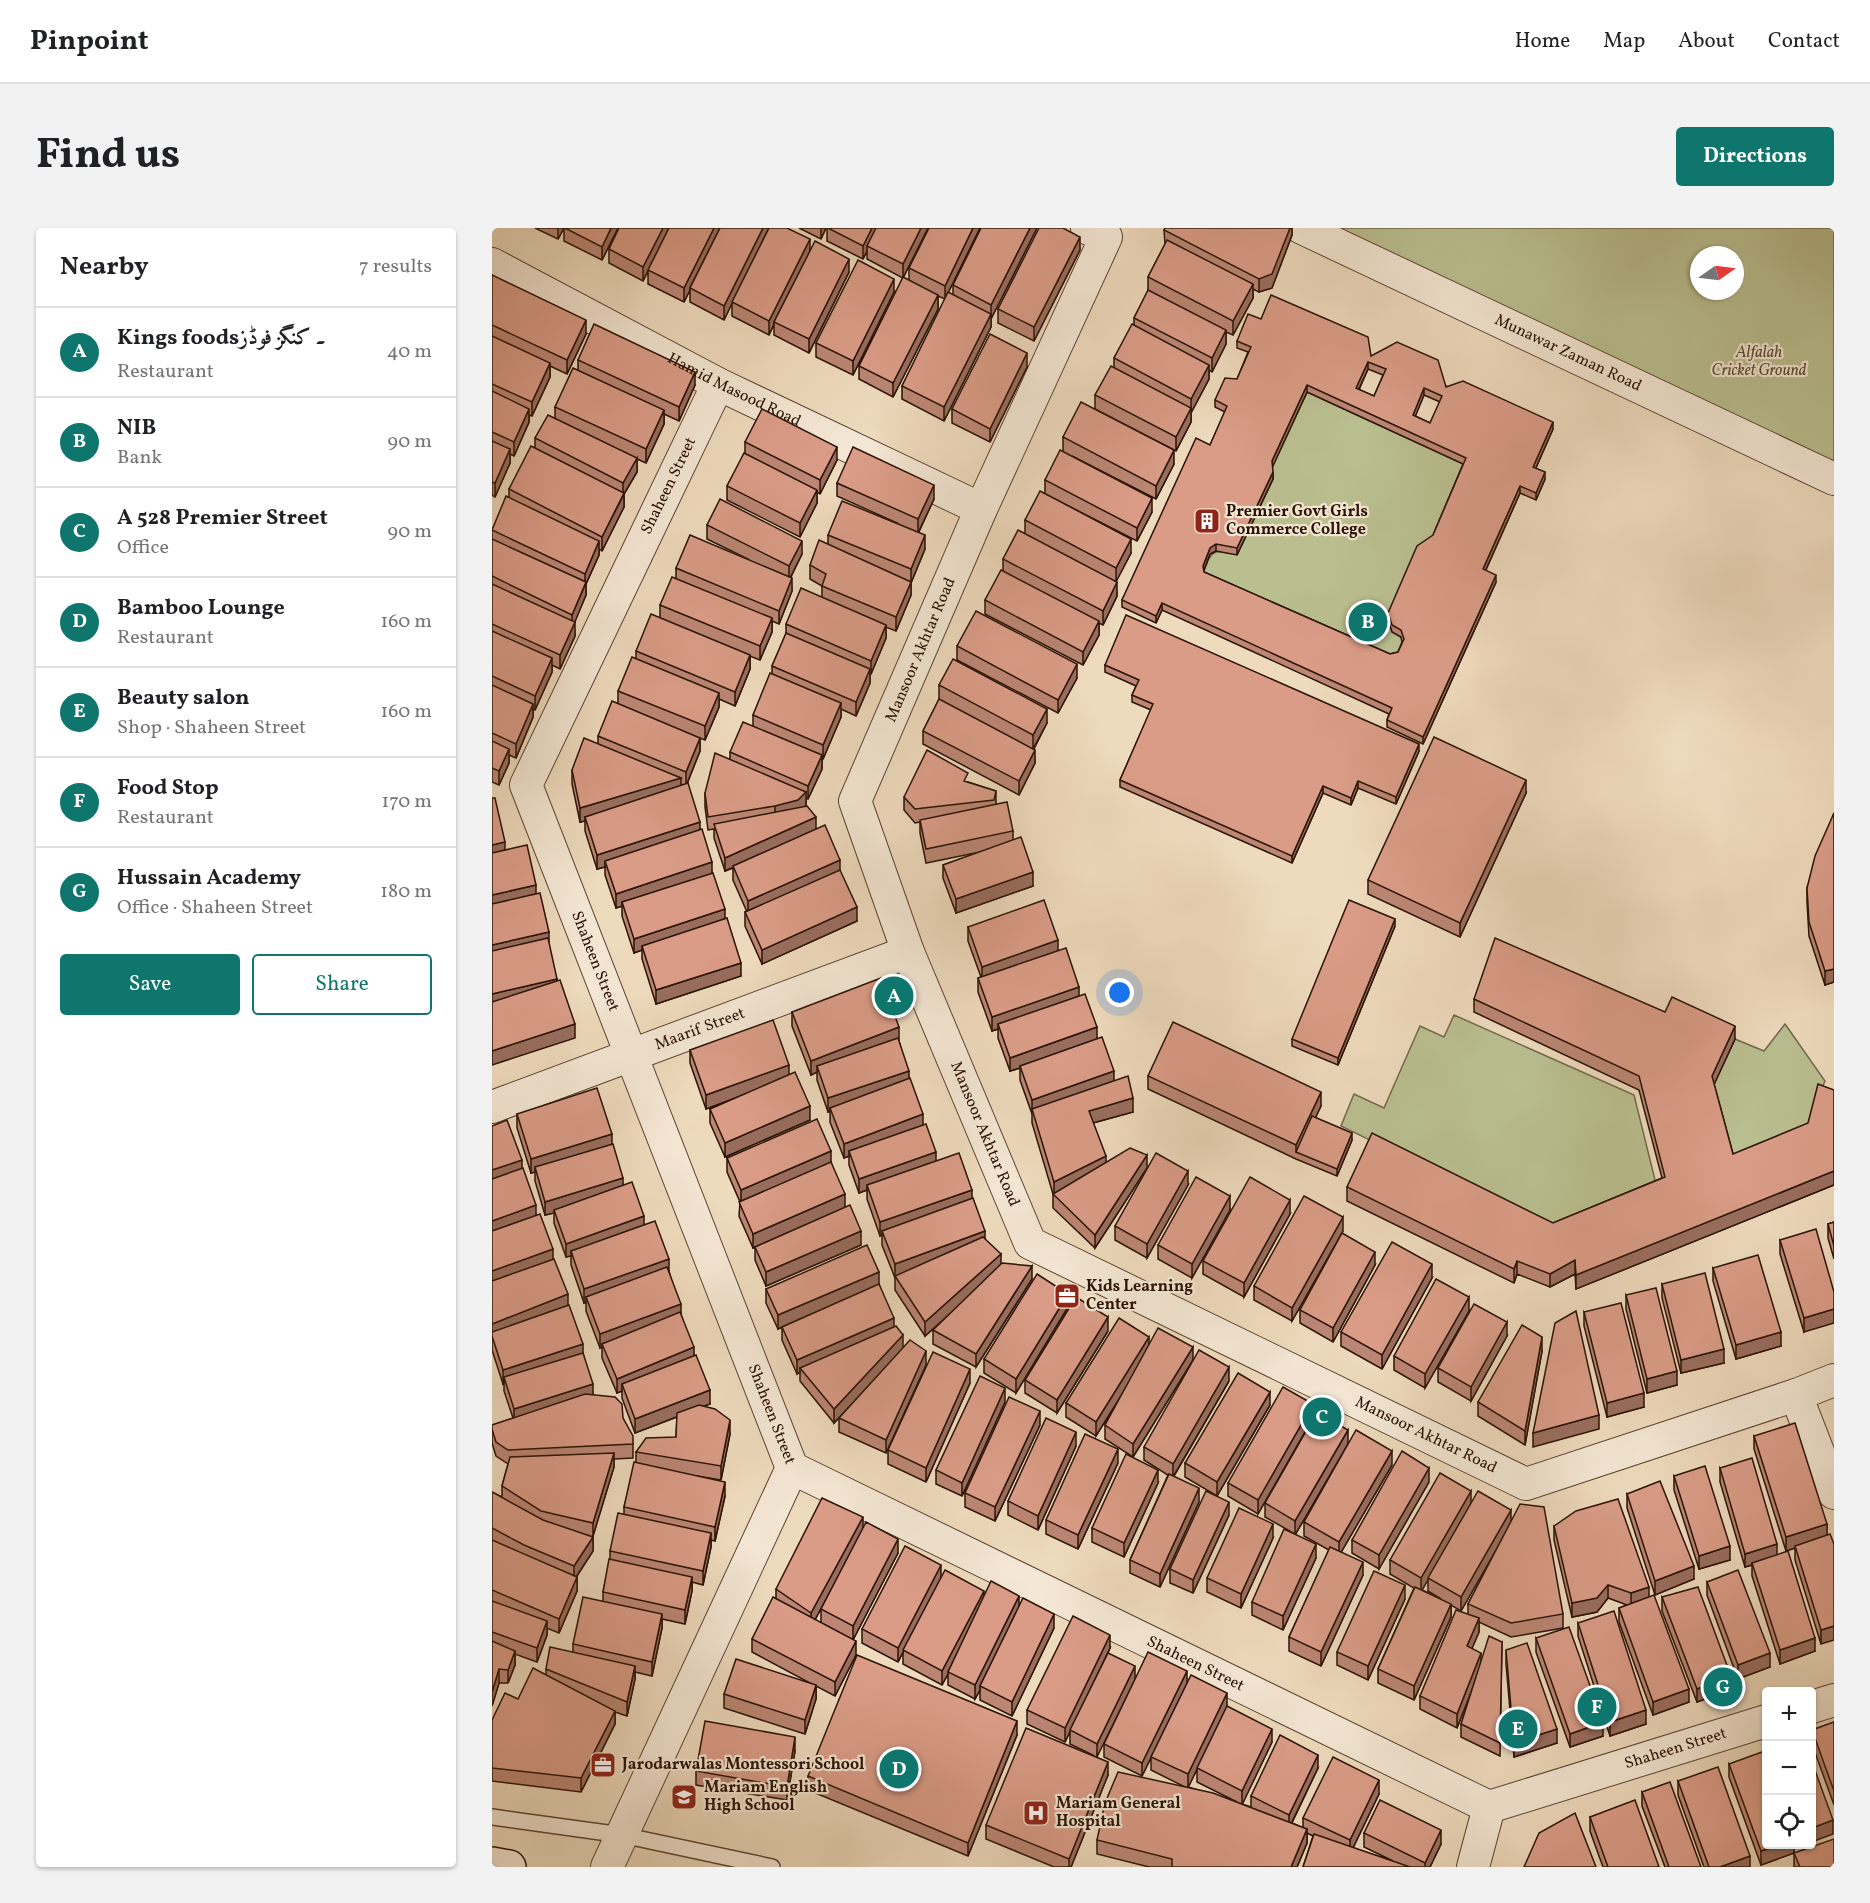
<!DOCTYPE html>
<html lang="en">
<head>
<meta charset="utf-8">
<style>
	:root { --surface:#fff; --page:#f2f2f2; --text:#202124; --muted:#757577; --line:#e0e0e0; --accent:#0f766e }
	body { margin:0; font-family:Vollkorn,Amiri,serif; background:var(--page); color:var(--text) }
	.controls { position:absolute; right:18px; bottom:18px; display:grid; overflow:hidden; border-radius:6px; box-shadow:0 2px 4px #0004 }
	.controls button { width:54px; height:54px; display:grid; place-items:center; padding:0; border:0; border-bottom:2px solid var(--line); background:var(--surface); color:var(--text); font:30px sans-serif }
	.compass { position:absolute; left:1198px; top:18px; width:54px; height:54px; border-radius:50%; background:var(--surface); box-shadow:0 2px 4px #0004; rotate:76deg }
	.you { position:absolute; left:628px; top:765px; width:21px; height:21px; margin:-15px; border:4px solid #fff; border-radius:50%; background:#1a73e8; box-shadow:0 0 0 9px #1a73e833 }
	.badge { display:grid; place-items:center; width:39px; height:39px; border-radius:50%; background:var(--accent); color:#fff; font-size:20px; font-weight:700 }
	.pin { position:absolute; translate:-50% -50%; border:3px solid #fff; box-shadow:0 2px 6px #0006 }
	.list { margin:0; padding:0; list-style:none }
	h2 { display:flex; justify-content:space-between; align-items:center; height:78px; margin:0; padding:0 24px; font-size:26px }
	h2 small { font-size:20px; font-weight:400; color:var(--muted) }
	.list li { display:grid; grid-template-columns:39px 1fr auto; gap:18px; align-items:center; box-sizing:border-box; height:90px; padding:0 24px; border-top:2px solid var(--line) }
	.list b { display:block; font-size:22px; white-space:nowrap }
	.list p { margin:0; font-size:20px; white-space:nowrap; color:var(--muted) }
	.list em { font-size:20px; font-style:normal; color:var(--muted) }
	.actions { display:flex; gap:12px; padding:18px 24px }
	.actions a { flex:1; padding:14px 0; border:2px solid var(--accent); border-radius:6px; text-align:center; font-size:21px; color:var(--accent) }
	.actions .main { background:var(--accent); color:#fff }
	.icon { flex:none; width:33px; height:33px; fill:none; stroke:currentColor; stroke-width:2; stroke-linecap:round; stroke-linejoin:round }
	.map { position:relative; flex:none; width:1342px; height:1639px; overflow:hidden; border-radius:6px }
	header { display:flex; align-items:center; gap:36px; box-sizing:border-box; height:84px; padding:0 30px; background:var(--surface); border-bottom:2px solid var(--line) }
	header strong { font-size:28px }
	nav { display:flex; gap:33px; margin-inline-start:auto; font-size:21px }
	.intro { display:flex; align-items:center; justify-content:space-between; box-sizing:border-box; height:144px; padding:0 36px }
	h1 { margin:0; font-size:42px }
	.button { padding:15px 27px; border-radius:6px; background:var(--accent); color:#fff; font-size:21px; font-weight:700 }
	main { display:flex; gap:36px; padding:0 36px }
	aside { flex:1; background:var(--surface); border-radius:6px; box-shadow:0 2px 4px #0004 }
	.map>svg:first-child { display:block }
	.green { fill:#babf90; stroke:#72694a; stroke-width:1.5; fill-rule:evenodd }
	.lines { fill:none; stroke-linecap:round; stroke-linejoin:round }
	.lane-casing { stroke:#5c4533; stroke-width:18 }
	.street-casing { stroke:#5c4533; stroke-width:34 }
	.secondary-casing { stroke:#2b1305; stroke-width:36 }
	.lane { stroke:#f4e7d4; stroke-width:15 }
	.street { stroke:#f4e7d4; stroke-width:32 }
	.secondary { stroke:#f4e7d4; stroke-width:33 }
	.wall { fill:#bb8674; stroke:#2b1305; stroke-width:1.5; fill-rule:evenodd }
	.shaded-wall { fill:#996d5e; stroke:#2b1305; stroke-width:1.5 }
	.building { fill:#da9c87; stroke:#2b1305; stroke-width:1.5; fill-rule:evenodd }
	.labels { text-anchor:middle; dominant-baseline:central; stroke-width:4.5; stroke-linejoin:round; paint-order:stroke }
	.park-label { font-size:16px; font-style:italic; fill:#5d4f36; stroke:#f4e7d4 }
	.street-label { font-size:16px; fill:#2b1305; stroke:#f4e7d4 }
	.poi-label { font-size:16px; font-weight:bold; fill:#2b1305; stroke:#f4e7d4; text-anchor:start }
</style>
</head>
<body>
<header>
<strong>Pinpoint</strong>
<nav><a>Home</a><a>Map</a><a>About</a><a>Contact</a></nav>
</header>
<div class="intro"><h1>Find us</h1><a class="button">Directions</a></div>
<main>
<aside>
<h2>Nearby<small>7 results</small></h2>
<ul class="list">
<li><span class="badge">A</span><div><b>Kings foods۔ کنگز فوڈز</b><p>Restaurant</p></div><em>40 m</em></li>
<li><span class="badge">B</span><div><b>NIB</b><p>Bank</p></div><em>90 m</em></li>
<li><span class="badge">C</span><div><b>A 528 Premier Street</b><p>Office</p></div><em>90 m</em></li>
<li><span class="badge">D</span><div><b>Bamboo Lounge</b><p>Restaurant</p></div><em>160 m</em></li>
<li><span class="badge">E</span><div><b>Beauty salon</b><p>Shop · Shaheen Street</p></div><em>160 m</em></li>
<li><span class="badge">F</span><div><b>Food Stop</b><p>Restaurant</p></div><em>170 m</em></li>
<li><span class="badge">G</span><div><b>Hussain Academy</b><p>Office · Shaheen Street</p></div><em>180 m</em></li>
</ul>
<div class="actions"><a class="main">Save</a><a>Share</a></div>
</aside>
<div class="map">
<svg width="1342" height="1639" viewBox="0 0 1342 1639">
	<rect width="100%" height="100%" fill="#eedabd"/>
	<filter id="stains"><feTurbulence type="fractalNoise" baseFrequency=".00333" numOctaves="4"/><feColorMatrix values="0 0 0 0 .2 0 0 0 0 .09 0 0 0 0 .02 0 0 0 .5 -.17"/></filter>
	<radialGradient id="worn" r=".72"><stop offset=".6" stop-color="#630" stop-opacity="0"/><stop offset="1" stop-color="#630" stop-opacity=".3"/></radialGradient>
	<g class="green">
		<path d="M810 0H1342V251ZM1207 27H1243V63H1207Z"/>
		<path d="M815 164 974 237 900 404 909 409 912 418 906 431 711 345C720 321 720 322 745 326L781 251 780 240Z"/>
		<path d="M962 787 1142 867 1165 960 1061 1002 849 898 862 866 892 880 928 798 952 809Z"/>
		<path d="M1293 796 1333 853 1326 869 1316 909 1241 940 1220 861 1243 811 1272 823Z"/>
	</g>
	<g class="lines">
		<g class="lane-casing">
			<path id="lane" d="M0 1589 130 1607 280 1639"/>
		</g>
		<g class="street-casing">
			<g id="street">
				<path id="s1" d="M595 0 614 9 489 281 363 573 416 724 538 1015 1034 1256 1304 1167 1342 1152"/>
				<path id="s2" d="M810 0 1342 251"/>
				<path id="s3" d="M0 36 226 156 489 281"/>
				<path id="s4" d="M226 156 34 557 300 1240 997 1579 1274 1493"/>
				<path id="s5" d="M0 879 416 724"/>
				<path d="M1304 1167 1342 1265"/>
				<path d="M1320 1479 1342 1472"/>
				<path d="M115 1639 300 1240"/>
				<path d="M981 1639 997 1579"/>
			</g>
		</g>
		<g class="secondary-casing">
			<path id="secondary" d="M0 1636 17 1639"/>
		</g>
		<use href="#lane" class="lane"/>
		<use href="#street" class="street"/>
		<use href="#secondary" class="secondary"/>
	</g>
	<g class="wall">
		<path d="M43 0H72L66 11Z"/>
		<path d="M72 0H126L110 32 72 13Z"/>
		<path d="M307 0H334L329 11Z"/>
		<path d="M335 0H436L411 50 417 53V40L488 0 453 71 446 68V81L401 169 367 151V138L411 50 375 31V23L371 31 335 13Z"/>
		<path d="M489 0H545L499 91V99L452 193 410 171V158L461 66V57Z"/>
		<path d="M800 0V7L780 60 767 64 761 61V70L741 107 734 104V116L720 144 717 142V151L699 185V194L684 223 603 181V167L622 140V130L642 97V90L656 63V49L673 16 672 2Z"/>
		<path d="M117 21 318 24 357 44 317 125 282 107V96L277 107 240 88V75L232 92 198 74V62L192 74 156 56V43L151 53 117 35Z"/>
		<path d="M588 22 542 113 506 95V81Z"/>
		<path d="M0 47 94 106 75 146 58 138V149L40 188 37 187V194L22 228 18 226V235L3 269 0 267Z"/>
		<path d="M402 64 361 147 324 129V115Z"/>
		<path d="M769 91 879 128 1061 201 1044 240 1053 251 1044 272 1028 265 994 342 1004 354 931 516 895 499V492L897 486 670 382 664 395 630 379V372L718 217 733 184 723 179V172L745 151 756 124 745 120V113ZM876 141 891 147 882 168 867 162ZM815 164 971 236 941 307 896 385V392L900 404 909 409 910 414 906 424 898 426 712 344V342L718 326 724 323 745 327 781 251 780 239ZM932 167 948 174 938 195 923 188Z"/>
		<path d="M86 132 203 157 187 193 172 186V196L154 235 145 231V244L132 266V279L110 323 107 321V327L94 356V367L82 394 83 408 68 441 60 437V444L43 482 41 481V489L24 530 17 527V535L7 557 0 554V302L17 270V261L43 219V210L63 190V179L86 142Z"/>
		<path d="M535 139 498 214 460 195V181Z"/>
		<path d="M571 209 682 236 664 271 580 228 660 284 645 313 553 266V252L571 223Z"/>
		<path d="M253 214 345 232 328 266 325 264V275L308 309 235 272V258L253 226Z"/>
		<path d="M345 255 442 271 427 304 433 321 419 355V367L404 403 394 399V410L379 446H378V455L364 488 349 481V489L331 531 330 530V541L316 571 314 570V578L324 601 348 643 365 693 270 736 253 698V684H255L241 652V640L233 643 222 610V601L216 602 213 579V565L238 532V524L261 498V487L280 446V438L294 406V396L330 369V358L318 351V337L336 316V307L405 295 345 268Z"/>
		<path d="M533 292 639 325 624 353 625 368 611 397 607 395V407L591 437 493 386V372L511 343V331L533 305Z"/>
		<path d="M215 297 310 326 299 349 300 363 287 396 280 393V404L268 432 258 428V441L243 478 227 471V479L213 512 208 510V523L195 556 208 602 249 748 164 776 150 731V722L142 725 130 688V678L124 680 113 647V639L105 641 93 603V593L88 594 80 556V542L106 516V508L126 476V463L144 431V423L168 390V377L184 351V340L256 331 215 311Z"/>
		<path d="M465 418 585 450 566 485 465 432Z"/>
		<path d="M613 437 927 523 904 576 866 560 859 577 831 565 800 635 628 559V552L659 482 640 474V467L644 458 613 444Z"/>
		<path d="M447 457 555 495 542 521 543 535 527 567 431 516V503L447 471Z"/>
		<path d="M476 554 504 563V576L521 603V612L541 658 464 685 451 650V637L488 624 434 635 428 605V594L423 595 412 582V569Z"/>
		<path d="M1034 565 968 709 876 666V652Z"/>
		<path d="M1342 585V754L1333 757 1317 708 1315 674V660Z"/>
		<path d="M903 698 846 837 800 818V811Z"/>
		<path d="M476 699 566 722 622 853 641 884 601 895 614 935 655 940 603 1020 561 980V966L540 895V886L528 852V840L518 843 506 810V801L500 803 486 764V750L489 749 476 713Z"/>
		<path d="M982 771 1173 784 1243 811 1222 856 1241 926 1342 957 1084 1061 1083 1046 1058 1059 1025 1046 1022 1055 855 973V959L1061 995 1170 950 1147 862 982 784Z"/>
		<path d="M300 784 407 813 417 850 431 897 444 933 480 970 493 1011 509 1036 540 1051 484 1139 441 1116V1102L460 1084 433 1108 403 1062V1050L390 1017V1007L388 1008 375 971V962L367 965 357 937V928L352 930 338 894V883L336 884 325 852V844L319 847 300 798Z"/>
		<path d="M198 822 297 846 318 892 233 929 218 895V881L238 872 214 881 198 835Z"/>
		<path d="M656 848 829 878 823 889 860 912 845 948 804 931 656 861Z"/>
		<path d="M25 886 120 916 131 957 177 1043 189 1086 218 1176 212 1178 238 1206 229 1252 205 1248 233 1268 223 1313 219 1312V1319L211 1357 200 1354V1363L193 1396 170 1391V1400L160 1448 143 1444V1451L135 1488 123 1484V1496L89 1564 0 1553V1492L26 1471 54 1447V1441L81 1424V1416L111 1373V1364L118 1331V1323L132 1287V1279L144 1234V1224L184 1209 185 1189 143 1205 130 1170V1163L125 1165 110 1130V1119L108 1120 94 1083V1074L92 1075 79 1037V1028L74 1029 62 995V985L53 987 43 953V944L39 945 25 900Z"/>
		<path d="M0 898 30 941 44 987 61 1031 91 1125 101 1166 131 1190 141 1216V1230L122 1231V1239L101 1308V1323L85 1348V1363L67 1405 55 1400V1407L45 1434 23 1426V1437L16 1455H7L0 1478V1264L10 1269V1258L16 1236 4 1228 0 1215V1197L21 1190 12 1163V1155L11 1156 0 1122Z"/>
		<path d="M235 930 339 934 353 979 369 1017 274 1058 263 1032V1019L261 1020 247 988 248 974 235 944Z"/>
		<path d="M696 957 655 1030 623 1012V998Z"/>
		<path d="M738 982 700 1050 666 1031V1017Z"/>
		<path d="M798 986 752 1069 711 1046V1033Z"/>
		<path d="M1342 994V1031L1336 1010V996Z"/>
		<path d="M851 1003 800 1093 762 1072V1058Z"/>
		<path d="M1288 1012 1342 1064 1312 1104 1288 1026Z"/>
		<path d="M883 1037 841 1114 808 1095V1082Z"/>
		<path d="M1221 1040 1289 1118 1244 1131 1221 1053Z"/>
		<path d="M940 1050 890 1141 849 1118V1104Z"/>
		<path d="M387 1056 402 1099 411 1120 434 1137 394 1225 347 1204V1190L362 1174 342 1195 308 1153V1144L305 1146 290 1112V1099L286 1101 274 1075V1061Z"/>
		<path d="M1170 1056 1232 1135 1189 1145 1170 1070Z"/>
		<path d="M1134 1067 1185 1157 1155 1165 1134 1081Z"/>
		<path d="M576 1079 524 1165 492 1145V1131Z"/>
		<path d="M977 1083 933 1160 902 1142V1128Z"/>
		<path d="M1092 1084 1152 1179 1115 1189 1092 1098Z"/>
		<path d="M616 1103 565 1185 533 1165V1152Z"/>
		<path d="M1015 1108 979 1173 946 1154V1140Z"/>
		<path d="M657 1117 701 1132 641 1229 613 1211V1197L625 1174 604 1208 574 1189V1175Z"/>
		<path d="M1050 1123 1033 1217 986 1188V1174Z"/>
		<path d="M737 1153 682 1248 707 1274 668 1359 638 1345V1332L676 1247 652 1232V1219Z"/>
		<path d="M478 1155 434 1254 396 1236V1222Z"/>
		<path d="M513 1174 470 1268 444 1256V1242Z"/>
		<path d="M778 1177 725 1268 693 1249V1235Z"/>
		<path d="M821 1190 766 1286 736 1268V1255Z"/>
		<path d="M548 1197 503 1293 473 1279V1265Z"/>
		<path d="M1262 1208 1335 1296 1329 1416 1303 1332V1320L1294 1323 1262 1221Z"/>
		<path d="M856 1216 803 1307 824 1330 791 1402 760 1387V1374L803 1306 773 1289V1275Z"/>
		<path d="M584 1218 546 1302 516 1287V1273Z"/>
		<path d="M626 1235 586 1321 554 1306V1292Z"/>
		<path d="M900 1237 849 1324 871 1347 829 1438 797 1423V1409L837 1322 812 1308V1294Z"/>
		<path d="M1228 1240 1285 1327 1323 1423 1288 1436 1260 1348V1337L1253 1339 1228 1254Z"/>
		<path d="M1182 1248 1238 1332 1207 1341 1182 1262Z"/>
		<path d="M937 1254 887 1341 860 1325V1312Z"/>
		<path d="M666 1255 632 1329 600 1314V1300Z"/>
		<path d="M1135 1266 1202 1351 1163 1367 1135 1280Z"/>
		<path d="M979 1276 1019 1293 1071 1386V1400L1019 1409 987 1394V1404L980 1420 989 1435 1010 1414 1008 1528 969 1509V1496L983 1453 965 1500 928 1481V1468L976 1387V1376L1005 1320 969 1383 959 1377V1389L922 1472 886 1455V1441L922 1360 898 1346V1332ZM936 1351V1363L949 1371 930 1362Z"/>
		<path d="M737 1287 701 1365 678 1355V1341Z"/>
		<path d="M1062 1298 1157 1369 1197 1474 1161 1487 1127 1394V1380L1135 1377 1116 1370 1105 1384 1080 1389 1062 1312Z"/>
		<path d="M371 1300 406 1325 361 1412 329 1395V1381L337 1366 323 1392 364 1427 343 1468 324 1458V1471L313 1506 232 1480V1466L318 1455 260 1424V1411L284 1371V1361Z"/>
		<path d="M781 1310 749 1380 715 1364V1350Z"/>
		<path d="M449 1349 492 1369 527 1378 562 1400 520 1488 488 1472V1462L483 1471 456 1457V1446L450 1457 411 1436V1424L406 1434 370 1415V1401Z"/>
		<path d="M1215 1354 1278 1439 1246 1451 1215 1367Z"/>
		<path d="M1170 1369 1239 1462 1205 1474 1170 1383Z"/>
		<path d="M913 1371 876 1452 845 1437V1424Z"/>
		<path d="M1086 1395 1154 1496 1118 1508 1086 1408Z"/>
		<path d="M1044 1410 1111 1508 1078 1519 1044 1424Z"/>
		<path d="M618 1420 616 1425 605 1529 616 1547 579 1639H562L494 1611V1597L601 1527 578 1516V1504L573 1514 535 1496V1482Z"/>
		<path d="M1014 1422 1065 1515 1022 1529 1014 1436Z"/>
		<path d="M695 1455 735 1479 780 1514 750 1576 759 1579V1568L826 1540 800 1595 811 1600V1590L887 1566 861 1620 901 1633 872 1619V1605L949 1616 938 1639H811L821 1608 815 1605V1615L805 1639H657L605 1626V1612L693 1559 659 1542V1530L650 1548 612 1529V1516ZM705 1541V1554L745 1574 696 1559Z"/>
		<path d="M1342 1494V1577L1320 1516V1502Z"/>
		<path d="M525 1507 476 1628 316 1562V1548Z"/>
		<path d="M303 1523 295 1572 204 1557V1543Z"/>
		<path d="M1237 1536 1302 1617V1625L1342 1639H1302V1625L1269 1637 1237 1549Z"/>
		<path d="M1186 1553 1258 1639H1212L1186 1567Z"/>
		<path d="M1150 1564 1209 1639H1173L1150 1578Z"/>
		<path d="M1098 1589 1167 1639H1111L1098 1603Z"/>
	</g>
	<g class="shaded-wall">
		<path d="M66 0H72L66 11Z"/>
		<path d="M119 0H126L110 32V19Z"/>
		<path d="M171 0H177L151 53V39Z"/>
		<path d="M222 0H228L198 60V62L192 74V60Z"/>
		<path d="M271 0H276V2L232 92V78Z"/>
		<path d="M329 0H334L329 11Z"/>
		<path d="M380 0H387L375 18V23L371 31V18Z"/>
		<path d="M429 0H436L411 50V36Z"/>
		<path d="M481 0H488L453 71V58Z"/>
		<path d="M538 0H545L499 91V77Z"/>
		<path d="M798 0H800V7L780 60 767 64V51Z"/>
		<path d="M588 9V22L542 113V99Z"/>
		<path d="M318 11V25L282 94V96L277 107V93Z"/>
		<path d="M357 31V44L317 125V111Z"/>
		<path d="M402 51V64L361 147V133Z"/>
		<path d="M761 56V70L741 107V93Z"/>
		<path d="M446 67V81L401 169V155Z"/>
		<path d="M499 86V99L452 193V179Z"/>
		<path d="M94 92V106L75 146V132Z"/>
		<path d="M734 102V116L720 144V130Z"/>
		<path d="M535 125V139L498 214V201Z"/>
		<path d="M876 134V141L864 167V160Z"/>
		<path d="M58 135V149L40 188V174Z"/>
		<path d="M717 137V151L699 185V171Z"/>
		<path d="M203 144V157L187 193V179Z"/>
		<path d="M815 157V164L780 240V233Z"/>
		<path d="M932 160V167L921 194V187Z"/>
		<path d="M699 180V194L684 223V209Z"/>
		<path d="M37 181V194L22 228V214Z"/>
		<path d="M172 182V196L154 235V221Z"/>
		<path d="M1061 194V201L1041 246V239Z"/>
		<path d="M345 219V232L328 266V252Z"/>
		<path d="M18 221V235L3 269V255Z"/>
		<path d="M682 222V236L664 271V258Z"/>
		<path d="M145 230V244L132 266V279L110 323V309L131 268V255Z"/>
		<path d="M781 244V251L745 327V320Z"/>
		<path d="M1053 244V251L1044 272V265Z"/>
		<path d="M442 257V271L426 305V291Z"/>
		<path d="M1028 258V265L991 348V341Z"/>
		<path d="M325 262V275L308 309V295Z"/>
		<path d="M660 270V284L645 313V300Z"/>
		<path d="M433 307V321L419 355V341Z"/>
		<path d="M639 311V325L624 354V340Z"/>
		<path d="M107 313V327L94 356V367L80 401V387L93 357V346Z"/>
		<path d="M310 313V326L297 352V338Z"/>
		<path d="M724 316V323L718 326 711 345V338L718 320Z"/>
		<path d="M1004 347V354L931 516V509Z"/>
		<path d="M300 350V363L287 396V383Z"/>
		<path d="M419 354V367L404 403V389Z"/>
		<path d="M625 354V368L611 397V383Z"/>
		<path d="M670 375V382L664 395V388Z"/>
		<path d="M280 390V404L268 432V418Z"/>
		<path d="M607 393V407L591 437V424Z"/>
		<path d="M83 394V408L68 441V427Z"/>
		<path d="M394 397V410L379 446V433Z"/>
		<path d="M258 427V441L243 478V464Z"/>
		<path d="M60 430V444L43 482V468Z"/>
		<path d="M585 436V450L566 485V472Z"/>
		<path d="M378 441V455L364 488V474Z"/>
		<path d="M227 465V479L213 512V498Z"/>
		<path d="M349 475V489L331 531V517Z"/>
		<path d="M41 476V489L24 530V516Z"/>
		<path d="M555 481V495L541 521V507Z"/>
		<path d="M208 510V523L194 558V544Z"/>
		<path d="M927 516V523L904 576V569Z"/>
		<path d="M17 521V535L7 557V543Z"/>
		<path d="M543 522V535L527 567V553Z"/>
		<path d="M330 527V541L316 571V558Z"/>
		<path d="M189 550V564L93 589V593L88 594V580Z"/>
		<path d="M1034 552V565L968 709V695Z"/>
		<path d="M866 553V560L859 577V570Z"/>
		<path d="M831 558V565L800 635V628Z"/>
		<path d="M314 564V578L283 592V578Z"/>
		<path d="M324 589V603L233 643V630Z"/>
		<path d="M208 594V608L113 633V639L105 641V627Z"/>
		<path d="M13 614V628L0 630V617Z"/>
		<path d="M348 632V645L256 687V673Z"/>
		<path d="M220 634V648L130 674V678L124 680V666Z"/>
		<path d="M541 644V658L464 685V671Z"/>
		<path d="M44 657V670L0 681V667Z"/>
		<path d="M365 679V693L270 736V722Z"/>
		<path d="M233 681V695L150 718V722L142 725V711Z"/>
		<path d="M903 691V698L846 837V830Z"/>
		<path d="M57 704V718L0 731V717Z"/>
		<path d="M566 712V726L490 753V739Z"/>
		<path d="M249 735V748L164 776V762Z"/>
		<path d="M1342 741V754L1333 757V743Z"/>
		<path d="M65 751V765L0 780V766Z"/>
		<path d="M587 759V772L506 796V801L500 803V789Z"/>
		<path d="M83 796V810L0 837V823Z"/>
		<path d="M1243 798V811L1220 861V848Z"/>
		<path d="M407 799V813L325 838V844L319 847V833Z"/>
		<path d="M605 799V813L528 838V840L518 843V830Z"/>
		<path d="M297 837V850L214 881V867Z"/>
		<path d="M417 843V857L338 880V883L336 884V870Z"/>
		<path d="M622 843V857L540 882V872Z"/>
		<path d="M829 864V878L807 925 804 924V917Z"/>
		<path d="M641 870V884L597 896V883Z"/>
		<path d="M318 878V892L233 929V915Z"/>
		<path d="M431 886V900L357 923V928L352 930V916Z"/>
		<path d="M860 905V912L845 948V941Z"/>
		<path d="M120 906V919L43 939V944L39 945V931Z"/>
		<path d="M339 923V937L249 976V962Z"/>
		<path d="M444 924V938L375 957V962L367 965V951Z"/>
		<path d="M655 927V940L603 1020V1007Z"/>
		<path d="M614 928V942L562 967V954Z"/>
		<path d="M30 932V946L0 956V942Z"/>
		<path d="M696 943V957L655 1030V1016Z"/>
		<path d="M1342 943V957L1084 1061V1047Z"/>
		<path d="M131 950V964L62 982V985L53 987V974Z"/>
		<path d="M480 962V976L390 1003V1007L388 1008V994Z"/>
		<path d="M353 966V980L261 1020V1006Z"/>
		<path d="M738 968V982L700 1050V1036Z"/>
		<path d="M798 972V986L752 1069V1055Z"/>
		<path d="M44 977V991L0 1007V993Z"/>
		<path d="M152 988V1001L79 1023V1028L74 1029V1016Z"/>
		<path d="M851 989V1003L800 1093V1080Z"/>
		<path d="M369 1003V1017L274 1058V1044Z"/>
		<path d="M493 1003V1016L403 1050V1036Z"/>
		<path d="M61 1021V1035L0 1057V1043Z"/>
		<path d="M883 1024V1037L841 1114V1100Z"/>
		<path d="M509 1026V1040L433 1108V1094Z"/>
		<path d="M177 1031V1045L94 1069V1074L92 1075V1061Z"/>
		<path d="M1083 1032V1046L1058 1059V1046Z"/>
		<path d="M1025 1033V1046L1022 1055V1041Z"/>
		<path d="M940 1036V1050L890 1141V1127Z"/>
		<path d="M540 1038V1051L484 1139V1126Z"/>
		<path d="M387 1044V1057L286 1101V1087Z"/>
		<path d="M76 1066V1080L0 1108V1096Z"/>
		<path d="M576 1066V1079L524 1165V1151Z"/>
		<path d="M977 1069V1083L933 1160V1146Z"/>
		<path d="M189 1076V1089L110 1116V1119L108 1120V1106Z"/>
		<path d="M1342 1081V1095L1312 1104V1090Z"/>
		<path d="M616 1089V1103L565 1185V1172Z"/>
		<path d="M402 1090V1104L308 1140V1144L305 1146V1132Z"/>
		<path d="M1015 1094V1108L979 1173V1159Z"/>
		<path d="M1289 1104V1118L1244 1131V1117Z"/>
		<path d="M411 1107V1121L342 1195V1181Z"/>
		<path d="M657 1109V1123L604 1208V1194Z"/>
		<path d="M1050 1109V1123L1033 1217V1203Z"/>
		<path d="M91 1116V1130L12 1149V1155L11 1156V1142Z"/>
		<path d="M202 1119V1133L130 1156V1163L125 1165V1151Z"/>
		<path d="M701 1119V1132L641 1229V1216Z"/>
		<path d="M1232 1121V1135L1189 1145V1132Z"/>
		<path d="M434 1123V1137L394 1225V1212Z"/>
		<path d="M737 1139V1153L681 1249V1236Z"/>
		<path d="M478 1141V1155L434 1254V1240Z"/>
		<path d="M1185 1143V1157L1155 1165V1151Z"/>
		<path d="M101 1156V1170L22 1194V1181Z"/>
		<path d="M513 1160V1174L470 1268V1255Z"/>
		<path d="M218 1162V1176L143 1205V1191Z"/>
		<path d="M778 1164V1177L725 1268V1254Z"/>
		<path d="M1152 1165V1179L1115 1189V1175Z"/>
		<path d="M821 1176V1190L766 1286V1272Z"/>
		<path d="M548 1183V1197L503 1293V1279Z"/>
		<path d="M1107 1187V1201L1041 1219V1205Z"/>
		<path d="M238 1192V1206L229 1252V1238Z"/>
		<path d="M856 1202V1216L803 1307V1293Z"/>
		<path d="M584 1204V1218L546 1302V1288Z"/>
		<path d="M626 1221V1235L586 1321V1307Z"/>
		<path d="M900 1223V1237L847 1328V1314Z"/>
		<path d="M122 1225V1239L101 1308V1295Z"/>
		<path d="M937 1240V1254L887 1341V1327Z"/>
		<path d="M666 1242V1255L632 1329V1315Z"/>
		<path d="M233 1254V1268L223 1313V1299Z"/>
		<path d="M707 1260V1274L668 1359V1346Z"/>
		<path d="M979 1263V1277L929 1364V1350Z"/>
		<path d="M737 1274V1287L701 1365V1352Z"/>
		<path d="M1019 1282V1296L969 1383V1369Z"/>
		<path d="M371 1289V1303L319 1399V1385Z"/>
		<path d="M781 1296V1310L749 1380V1366Z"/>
		<path d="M1335 1296V1310L1294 1323V1309Z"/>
		<path d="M219 1305V1319L211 1357V1343Z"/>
		<path d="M101 1309V1323L82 1352V1338Z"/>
		<path d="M406 1311V1325L361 1412V1398Z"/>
		<path d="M824 1316V1330L791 1402V1388Z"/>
		<path d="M1285 1316V1330L1260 1335V1337L1253 1339V1326Z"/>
		<path d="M1238 1318V1332L1207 1341V1328Z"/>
		<path d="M871 1334V1347L829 1438V1424Z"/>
		<path d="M449 1337V1351L406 1434V1420Z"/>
		<path d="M1202 1338V1351L1163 1367V1353Z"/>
		<path d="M85 1349V1363L67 1405V1391Z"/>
		<path d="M200 1349V1363L193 1396V1382Z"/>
		<path d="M913 1357V1371L876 1452V1438Z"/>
		<path d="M1116 1357V1370L1105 1384 1080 1389V1375Z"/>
		<path d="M1157 1359V1372L1139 1379V1365Z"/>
		<path d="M492 1363V1376L456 1444V1446L450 1457V1443Z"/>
		<path d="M527 1368V1381L488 1458V1462L483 1471V1457Z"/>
		<path d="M959 1376V1389L922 1472V1458Z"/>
		<path d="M170 1386V1400L160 1448V1434Z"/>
		<path d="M562 1386V1400L520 1488V1474Z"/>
		<path d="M987 1390V1404L975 1432V1418Z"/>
		<path d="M55 1393V1407L45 1434V1420Z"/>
		<path d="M1342 1398V1412L1329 1416V1402Z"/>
		<path d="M618 1407V1420L573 1514V1500Z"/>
		<path d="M1323 1410V1423L1288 1436V1422Z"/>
		<path d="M364 1413V1427L343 1468V1454Z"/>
		<path d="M23 1423V1437L16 1455V1442Z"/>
		<path d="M989 1425V1439L965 1500V1486Z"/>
		<path d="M1278 1425V1439L1246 1451V1437Z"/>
		<path d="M143 1438V1451L135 1488V1474Z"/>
		<path d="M643 1438V1452L605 1529V1516Z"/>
		<path d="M7 1441V1455L0 1478V1464Z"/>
		<path d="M695 1443V1456L650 1548V1535Z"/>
		<path d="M1239 1448V1462L1205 1474V1461Z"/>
		<path d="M324 1457V1471L313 1506V1492Z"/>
		<path d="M1197 1461V1474L1161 1487V1474Z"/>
		<path d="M735 1465V1479L696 1560V1546Z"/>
		<path d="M1154 1482V1496L1118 1508V1494Z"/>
		<path d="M123 1483V1496L89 1564V1550Z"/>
		<path d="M525 1493V1507L476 1628V1615Z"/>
		<path d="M1111 1494V1508L1078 1519V1506Z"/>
		<path d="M780 1501V1514L750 1577V1563Z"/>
		<path d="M1065 1501V1515L1022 1529V1515Z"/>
		<path d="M303 1509V1523L295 1572V1559Z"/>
		<path d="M826 1527V1540L797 1600V1587Z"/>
		<path d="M616 1534V1547L579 1639H577V1631Z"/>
		<path d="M887 1552V1566L858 1626V1612Z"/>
		<path d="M1341 1592V1606L1320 1614V1600Z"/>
		<path d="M815 1601V1615L805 1639H799Z"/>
		<path d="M949 1602V1616L938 1639H933V1635Z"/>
		<path d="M1287 1617H1302V1625L1269 1637V1623Z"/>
		<path d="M1258 1628V1639H1228Z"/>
	</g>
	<g class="building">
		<path d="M73 0H119L110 19Z"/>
		<path d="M127 0H171L151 39 117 21Z"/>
		<path d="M177 0H222L192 60 156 42Z"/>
		<path d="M228 0H271L232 78 198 60Z"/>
		<path d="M277 0H295L318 11 277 93 240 74Z"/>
		<path d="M336 0H380L371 18Z"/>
		<path d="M384 0H429L411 36 375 18Z"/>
		<path d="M437 0H481L453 58 417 40Z"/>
		<path d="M489 0H538L499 77 461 57Z"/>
		<path d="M547 0H571L588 9 542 99 506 81Z"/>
		<path d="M673 0H798L780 46 767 51 672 2Z"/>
		<path d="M675 12 761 56 741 93 656 49Z"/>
		<path d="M323 13 357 31 317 111 282 94Z"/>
		<path d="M366 32 402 51 361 133 324 115Z"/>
		<path d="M0 47 94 92 75 132 0 97Z"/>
		<path d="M411 49 446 67 401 155 367 138Z"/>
		<path d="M656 62 734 102 720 130 642 90Z"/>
		<path d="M456 64 499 86 452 179 410 158Z"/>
		<path d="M779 67 876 109 879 128 905 114 946 132 954 159 971 153 1061 194 1041 239 1053 244 1044 265 1028 258 991 341 1004 347 931 509 895 492 900 480 670 375 664 388 630 372 704 210 718 217 735 178 723 172 733 150 745 151 759 119 745 113 756 86 769 91ZM876 134 894 141 882 168 864 160ZM815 157 974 230 941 307 925 318 896 385 900 397 909 402 912 411 906 424 898 426 712 344 711 338 718 320 724 316 745 320 781 244 780 233ZM932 160 950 168 938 195 921 187Z"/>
		<path d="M102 96 203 144 187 179 86 132Z"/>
		<path d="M640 96 717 137 699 171 622 130Z"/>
		<path d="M498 106 535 125 498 201 460 181Z"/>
		<path d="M0 108 58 135 40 174 0 156Z"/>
		<path d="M619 138 699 180 684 209 603 167Z"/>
		<path d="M81 140 172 182 154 221 63 179Z"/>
		<path d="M0 163 37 181 22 214 0 204Z"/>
		<path d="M589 174 682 222 664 258 571 209Z"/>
		<path d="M270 181 345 219 328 252 253 214Z"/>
		<path d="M56 187 145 230 131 255 43 210Z"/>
		<path d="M0 213 18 221 3 255 0 254Z"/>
		<path d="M39 218 132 265 110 309 17 261Z"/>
		<path d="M361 219 442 257 426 291 345 255Z"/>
		<path d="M568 222 660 270 645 300 553 252Z"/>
		<path d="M252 225 325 262 308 295 235 258Z"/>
		<path d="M548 263 639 311 624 340 533 292Z"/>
		<path d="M14 268 107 313 93 346 0 302Z"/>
		<path d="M228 271 310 313 297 338 215 297Z"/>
		<path d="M350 273 433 307 419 341 336 307Z"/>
		<path d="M526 302 625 354 611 383 511 331Z"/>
		<path d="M198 307 300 350 287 383 184 340Z"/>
		<path d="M0 311 94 354 80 387 0 348Z"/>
		<path d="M327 312 419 354 404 389 330 358 334 346 318 337Z"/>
		<path d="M509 342 607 393 591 424 493 372Z"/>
		<path d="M180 349 280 390 268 418 168 377Z"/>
		<path d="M0 356 83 394 68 427 0 396Z"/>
		<path d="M309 360 394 397 379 433 294 396Z"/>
		<path d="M484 383 585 436 566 472 465 418Z"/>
		<path d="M159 386 258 427 243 464 144 423Z"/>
		<path d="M634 387 927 516 904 569 866 553 859 570 831 558 800 628 628 552 661 476 640 467 647 452 613 437Z"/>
		<path d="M0 403 60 430 43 468 0 448Z"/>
		<path d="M294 405 378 441 364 474 280 438Z"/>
		<path d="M140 429 227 465 213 498 126 463Z"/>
		<path d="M461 431 555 481 541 507 447 457Z"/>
		<path d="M278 445 349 475 331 517 261 487Z"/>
		<path d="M0 457 41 476 24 516 0 505Z"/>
		<path d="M447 471 543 522 527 553 431 503Z"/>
		<path d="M120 473 208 510 194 544 106 508Z"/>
		<path d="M251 494 330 527 316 558 238 524Z"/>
		<path d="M942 509 1034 552 968 695 876 652Z"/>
		<path d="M92 510 189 550 88 580 80 542Z"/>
		<path d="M0 513 17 521 7 543 0 540Z"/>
		<path d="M435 522 476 545 472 553 504 563 502 572 423 581 412 569Z"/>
		<path d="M223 525 314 564 306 572 283 578 216 589 213 565Z"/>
		<path d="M196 555 208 594 105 627 93 589Z"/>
		<path d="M0 570H3L13 614 0 617Z"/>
		<path d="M515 574 521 603 434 621 428 592Z"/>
		<path d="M315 578 324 589 233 630 222 596Z"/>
		<path d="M1342 585V741L1333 743 1317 694 1315 660 1323 628Z"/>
		<path d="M333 597 348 632 256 673 241 638Z"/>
		<path d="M210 601 220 634 124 666 113 633Z"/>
		<path d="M529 609 541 644 464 671 451 637Z"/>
		<path d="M35 617 44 657 0 667V625Z"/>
		<path d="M348 642 365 679 270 722 253 684Z"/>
		<path d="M221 645 233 681 142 711 130 674Z"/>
		<path d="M48 665 57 704 0 717V676Z"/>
		<path d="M552 672 566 712 490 739 476 699Z"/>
		<path d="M857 672 903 691 846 830 800 811Z"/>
		<path d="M235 690 249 735 164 762 150 718Z"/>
		<path d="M56 710 65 751 0 766V723Z"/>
		<path d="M1003 710 1173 784 1180 769 1243 798 1220 848 1241 926 1316 895 1326 856 1342 862V943L1084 1047 1083 1032 1058 1046 1025 1033 1022 1041 855 959 880 905 1061 995 1173 949 1147 848 982 771Z"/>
		<path d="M574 720 587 759 500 789 486 750Z"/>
		<path d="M389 750 407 799 319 833 300 784Z"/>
		<path d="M68 752 83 796 0 823V774Z"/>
		<path d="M593 766 605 799 518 830 506 796Z"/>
		<path d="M281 792 297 837 214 867 198 822Z"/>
		<path d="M681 794 829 864 804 917 656 848Z"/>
		<path d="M610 809 622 843 540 872 528 838Z"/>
		<path d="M406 810 417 843 336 870 325 838Z"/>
		<path d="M303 844 318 878 233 915 218 881Z"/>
		<path d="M636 848 641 870 597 883 614 928 562 954 540 881Z"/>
		<path d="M418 850 431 886 352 916 338 880Z"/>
		<path d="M105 860 120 906 39 931 25 886Z"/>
		<path d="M820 888 860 905 845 941 804 924Z"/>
		<path d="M325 891 339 923 249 962 235 930Z"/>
		<path d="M15 892 30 932 0 942V898Z"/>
		<path d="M434 896 444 924 367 951 357 923Z"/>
		<path d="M121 916 131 950 53 974 43 939Z"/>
		<path d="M638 920 655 927 603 1007 561 966Z"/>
		<path d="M467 925 480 962 388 994 375 957Z"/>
		<path d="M664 925 696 943 655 1016 623 998Z"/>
		<path d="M339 934 353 966 261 1006 247 974Z"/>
		<path d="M31 940 44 977 0 993V951Z"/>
		<path d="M704 949 738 968 700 1036 666 1017Z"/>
		<path d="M758 949 798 972 752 1055 711 1033Z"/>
		<path d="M140 954 152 988 74 1016 62 982Z"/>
		<path d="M812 968 851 989 800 1080 762 1058Z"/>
		<path d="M481 970 493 1003 403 1036 390 1003Z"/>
		<path d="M358 977 369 1003 274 1044 263 1019Z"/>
		<path d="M48 986 61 1021 0 1043V1003Z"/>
		<path d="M163 993 177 1031 92 1061 79 1023Z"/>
		<path d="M1342 994V1018L1336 996Z"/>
		<path d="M1324 1001 1342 1064V1081L1312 1090 1288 1012Z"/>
		<path d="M850 1005 883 1024 841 1100 808 1082Z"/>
		<path d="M491 1009 509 1026 433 1094 403 1048Z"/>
		<path d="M900 1014 940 1036 890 1127 849 1104Z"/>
		<path d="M375 1017 387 1044 286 1087 274 1061Z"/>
		<path d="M1266 1027 1289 1104 1244 1117 1221 1040Z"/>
		<path d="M62 1031 76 1066 0 1096V1053Z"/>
		<path d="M510 1035 540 1038 484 1126 441 1102Z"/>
		<path d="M175 1039 189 1076 108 1106 94 1069Z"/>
		<path d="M1213 1045 1232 1121 1189 1132 1170 1056Z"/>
		<path d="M545 1046 576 1066 524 1151 492 1131Z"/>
		<path d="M944 1051 977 1069 933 1146 902 1128Z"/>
		<path d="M387 1056 402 1090 305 1132 290 1099Z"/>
		<path d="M1164 1060 1185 1143 1155 1151 1134 1067Z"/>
		<path d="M584 1069 616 1089 565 1172 533 1152Z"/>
		<path d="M1129 1075 1152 1165 1115 1175 1092 1084Z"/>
		<path d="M982 1076 1015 1094 979 1159 946 1140Z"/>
		<path d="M77 1077 91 1116 11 1142 0 1108V1104Z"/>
		<path d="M1084 1083 1107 1187 1041 1205 1063 1095Z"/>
		<path d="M188 1084 202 1119 125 1151 110 1116Z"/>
		<path d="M627 1090 657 1109 604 1194 574 1175Z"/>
		<path d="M1030 1097 1050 1109 1033 1203 986 1174Z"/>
		<path d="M404 1098 411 1107 342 1181 308 1140Z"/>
		<path d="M666 1100 701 1119 641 1216 613 1197Z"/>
		<path d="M418 1112 434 1123 394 1212 347 1190Z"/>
		<path d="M707 1122 737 1139 681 1236 652 1219Z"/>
		<path d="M441 1124 478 1141 434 1240 396 1222Z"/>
		<path d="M91 1125 101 1156 22 1181 12 1149Z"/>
		<path d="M204 1127 218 1162 143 1191 130 1156Z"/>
		<path d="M746 1145 778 1164 725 1254 693 1235Z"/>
		<path d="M488 1148 513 1160 470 1255 444 1242Z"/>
		<path d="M791 1159 821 1176 766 1272 736 1255Z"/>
		<path d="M93 1166 123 1169 130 1176 131 1190 141 1208V1216L16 1222 4 1214 0 1201V1197Z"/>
		<path d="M517 1169 548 1183 503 1279 473 1265Z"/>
		<path d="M207 1177 223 1181 238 1192 229 1238 144 1224 154 1210 184 1209 185 1185Z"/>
		<path d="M825 1184 856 1202 803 1293 773 1275Z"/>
		<path d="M554 1190 584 1204 546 1288 516 1273Z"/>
		<path d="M1303 1195 1335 1296 1294 1309 1262 1208Z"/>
		<path d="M864 1202 900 1223 847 1314 812 1294Z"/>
		<path d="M593 1206 626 1221 586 1307 554 1292Z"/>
		<path d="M910 1223 937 1240 887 1327 860 1312Z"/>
		<path d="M122 1225 101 1295 49 1283 10 1258 18 1229Z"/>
		<path d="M634 1226 666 1242 632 1315 600 1300Z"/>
		<path d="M1260 1230 1285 1316 1253 1326 1228 1240Z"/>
		<path d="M142 1234 233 1254 223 1299 132 1279Z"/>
		<path d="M1213 1238 1238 1318 1207 1328 1182 1248Z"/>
		<path d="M948 1245 979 1263 929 1350 898 1332Z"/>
		<path d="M677 1246 707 1260 668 1346 638 1332Z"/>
		<path d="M1168 1253 1202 1338 1163 1353 1135 1266Z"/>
		<path d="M714 1263 737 1274 701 1352 678 1341Z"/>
		<path d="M986 1263 1019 1282 969 1369 936 1350Z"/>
		<path d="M0 1264 51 1292 101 1309 82 1338 32 1317 0 1300Z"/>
		<path d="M330 1270 371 1289 319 1385 284 1361Z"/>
		<path d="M1126 1271 1157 1359 1139 1365 1116 1357 1105 1370 1080 1375 1062 1298 1084 1283Z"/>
		<path d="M1028 1276 1052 1279 1071 1386 1019 1395 976 1376Z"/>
		<path d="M747 1280 781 1296 749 1366 715 1350Z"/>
		<path d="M126 1285 219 1305 211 1343 118 1323Z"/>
		<path d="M374 1294 406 1311 361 1398 329 1381Z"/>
		<path d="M792 1301 824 1316 791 1388 760 1374Z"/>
		<path d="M1338 1306 1342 1316V1398L1329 1402 1303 1318Z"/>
		<path d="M0 1312 85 1349 67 1391 0 1362Z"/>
		<path d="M413 1318 449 1337 406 1420 370 1401Z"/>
		<path d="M838 1319 871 1334 829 1424 797 1409Z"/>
		<path d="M1296 1323 1323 1410 1288 1422 1260 1335Z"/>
		<path d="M117 1331 200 1349 193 1382 111 1364Z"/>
		<path d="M453 1342 492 1363 450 1443 411 1422Z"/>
		<path d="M1246 1342 1278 1425 1246 1437 1215 1354Z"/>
		<path d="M882 1343 913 1357 876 1438 845 1424Z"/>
		<path d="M499 1353 527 1368 483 1457 456 1444Z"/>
		<path d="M923 1359 959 1376 922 1458 886 1441Z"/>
		<path d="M1206 1359 1239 1448 1205 1461 1170 1369Z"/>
		<path d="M1162 1367 1197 1461 1161 1474 1127 1380Z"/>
		<path d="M91 1369 170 1386 160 1434 81 1416Z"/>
		<path d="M281 1369 364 1413 343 1454 260 1411Z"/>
		<path d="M531 1370 562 1386 520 1474 488 1458Z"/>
		<path d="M0 1373 55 1393 45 1420 0 1404Z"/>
		<path d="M964 1382 987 1390 975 1418 989 1425 965 1486 928 1468Z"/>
		<path d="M1122 1383 1154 1482 1118 1494 1086 1395Z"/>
		<path d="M581 1388 618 1407 573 1500 535 1482Z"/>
		<path d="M1077 1399 1111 1494 1078 1506 1044 1410Z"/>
		<path d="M997 1408 1010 1414 1008 1515 969 1496Z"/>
		<path d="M0 1413 23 1423 16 1442 7 1441 0 1464Z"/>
		<path d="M1035 1415 1065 1501 1022 1515 1014 1422Z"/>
		<path d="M58 1419 143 1438 135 1474 54 1441Z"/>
		<path d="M656 1424 695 1443 650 1535 612 1516Z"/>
		<path d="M616 1425 643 1438 605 1516 578 1502Z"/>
		<path d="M365 1427 525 1493 476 1615 316 1548Z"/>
		<path d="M244 1431 324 1457 313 1492 232 1466Z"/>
		<path d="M41 1440 123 1483 89 1550 0 1540V1492L13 1465 26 1471Z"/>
		<path d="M699 1447 735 1465 696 1546 659 1529Z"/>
		<path d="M735 1478 780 1501 750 1563 705 1540Z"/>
		<path d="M213 1493 303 1509 295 1559 204 1543Z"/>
		<path d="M1342 1494V1563L1320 1502Z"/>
		<path d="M534 1500 616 1534 577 1631 494 1597Z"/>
		<path d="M788 1507 826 1527 797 1587 759 1568Z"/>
		<path d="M1270 1524 1275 1536V1617H1287L1269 1623 1237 1536Z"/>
		<path d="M841 1529 887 1552 858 1612 811 1590Z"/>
		<path d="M1320 1534 1341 1592 1320 1600Z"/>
		<path d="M1226 1539 1258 1628 1228 1639H1217L1186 1553Z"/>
		<path d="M626 1544 721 1565 815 1601 799 1639H680V1631L605 1612 613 1575Z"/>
		<path d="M1178 1554 1209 1639H1177L1150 1564Z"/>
		<path d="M888 1572 949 1602 933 1635 872 1605Z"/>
		<path d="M1143 1572 1167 1639H1116L1098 1589Z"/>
		<path d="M1083 1585 1104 1639H1032L1047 1605Z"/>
		<path d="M822 1606 918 1639H811Z"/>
		<path d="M1342 1611V1639H1308L1302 1625Z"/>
	</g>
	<defs>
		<g id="building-square" transform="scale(1.35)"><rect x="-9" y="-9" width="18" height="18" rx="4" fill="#8f2418" stroke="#f4e7d4"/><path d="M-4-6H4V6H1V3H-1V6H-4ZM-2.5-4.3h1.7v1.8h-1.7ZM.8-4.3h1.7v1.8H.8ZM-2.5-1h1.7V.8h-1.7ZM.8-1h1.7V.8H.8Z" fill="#fff"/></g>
		<g id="office-square" transform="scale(1.35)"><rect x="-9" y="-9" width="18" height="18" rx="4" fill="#8f2418" stroke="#f4e7d4"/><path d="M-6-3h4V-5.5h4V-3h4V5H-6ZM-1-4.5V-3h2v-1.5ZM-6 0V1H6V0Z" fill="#fff"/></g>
		<g id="school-square" transform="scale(1.35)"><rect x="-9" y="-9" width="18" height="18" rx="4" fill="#8f2418" stroke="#f4e7d4"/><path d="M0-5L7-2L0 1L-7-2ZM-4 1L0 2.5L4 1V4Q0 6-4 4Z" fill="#fff"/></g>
		<g id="hospital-square" transform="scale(1.35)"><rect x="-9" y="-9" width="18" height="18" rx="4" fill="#8f2418" stroke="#f4e7d4"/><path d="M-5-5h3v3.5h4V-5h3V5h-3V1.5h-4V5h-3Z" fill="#fff"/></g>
	</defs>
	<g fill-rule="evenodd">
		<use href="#building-square" x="715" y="293"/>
		<use href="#office-square" x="575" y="1068"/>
		<use href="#office-square" x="111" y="1537"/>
		<use href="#school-square" x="192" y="1569"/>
		<use href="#hospital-square" x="544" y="1585"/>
	</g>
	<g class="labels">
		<g class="park-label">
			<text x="1267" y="125">Alfalah<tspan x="1267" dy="18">Cricket Ground</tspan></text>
		</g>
		<g class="street-label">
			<text stroke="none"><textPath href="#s2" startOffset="294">Munawar Zaman Road</textPath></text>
			<text stroke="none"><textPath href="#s3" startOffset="273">Hamid Masood Road</textPath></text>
			<text transform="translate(177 258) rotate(-64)">Shaheen Street</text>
			<text transform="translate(429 422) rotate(-67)">Mansoor Akhtar Road</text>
			<text stroke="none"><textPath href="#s4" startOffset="634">Shaheen Street</textPath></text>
			<text stroke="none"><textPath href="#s5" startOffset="222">Maarif Street</textPath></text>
			<text stroke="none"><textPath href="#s1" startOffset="996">Mansoor Akhtar Road</textPath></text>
			<text stroke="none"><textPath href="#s4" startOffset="1120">Shaheen Street</textPath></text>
			<text stroke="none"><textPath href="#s1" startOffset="1554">Mansoor Akhtar Road</textPath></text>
			<text stroke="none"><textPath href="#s4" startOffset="1626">Shaheen Street</textPath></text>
			<text stroke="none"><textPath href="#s4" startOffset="2148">Shaheen Street</textPath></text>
		</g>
		<g class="poi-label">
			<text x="734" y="284">Premier Govt Girls<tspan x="734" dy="18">Commerce College</tspan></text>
			<text x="594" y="1059">Kids Learning<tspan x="594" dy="18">Center</tspan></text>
			<text x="130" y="1537">Jarodarwalas Montessori School</text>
			<text x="212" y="1560">Mariam English<tspan x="212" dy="18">High School</tspan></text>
			<text x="564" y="1576">Mariam General<tspan x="564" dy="18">Hospital</tspan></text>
		</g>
	</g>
	<rect width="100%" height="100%" filter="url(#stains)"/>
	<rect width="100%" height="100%" fill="url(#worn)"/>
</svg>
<div class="controls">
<button>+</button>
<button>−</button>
<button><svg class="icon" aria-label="locate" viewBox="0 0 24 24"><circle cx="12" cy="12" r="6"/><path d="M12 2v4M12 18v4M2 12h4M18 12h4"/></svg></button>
</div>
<svg class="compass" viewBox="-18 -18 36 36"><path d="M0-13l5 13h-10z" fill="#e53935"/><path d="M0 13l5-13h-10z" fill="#757577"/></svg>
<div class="you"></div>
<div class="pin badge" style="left:402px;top:768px">A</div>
<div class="pin badge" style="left:876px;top:394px">B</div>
<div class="pin badge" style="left:830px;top:1189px">C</div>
<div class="pin badge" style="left:407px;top:1541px">D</div>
<div class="pin badge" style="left:1026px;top:1501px">E</div>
<div class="pin badge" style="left:1105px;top:1479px">F</div>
<div class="pin badge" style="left:1231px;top:1459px">G</div>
</div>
</main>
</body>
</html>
